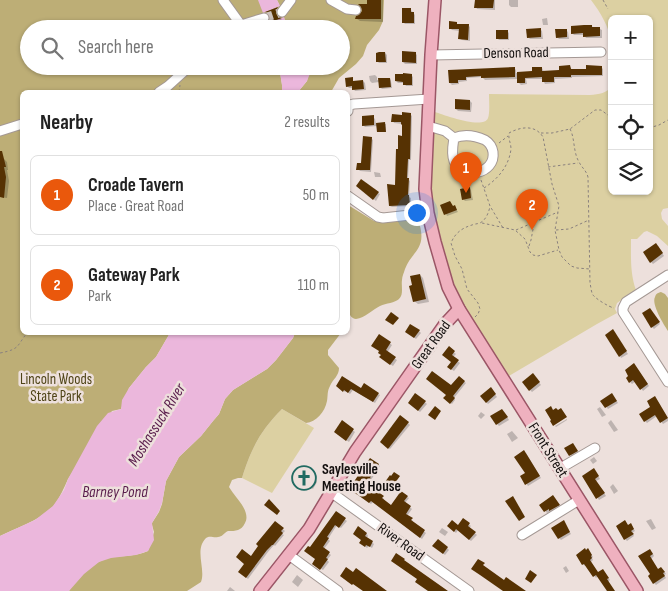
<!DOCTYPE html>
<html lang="en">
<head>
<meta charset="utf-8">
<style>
	:root { --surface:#fff; --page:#f2f2f2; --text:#222; --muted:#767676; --line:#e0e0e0; --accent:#ea580c }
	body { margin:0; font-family:"Sofia Sans Condensed",sans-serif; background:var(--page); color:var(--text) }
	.controls { position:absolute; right:15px; top:15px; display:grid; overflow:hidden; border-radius:8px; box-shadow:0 1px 4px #0004 }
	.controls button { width:45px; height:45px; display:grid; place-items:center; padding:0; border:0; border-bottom:1px solid var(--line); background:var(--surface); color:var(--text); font:25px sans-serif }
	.you { position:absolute; left:416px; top:212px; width:18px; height:18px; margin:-12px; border:4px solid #fff; border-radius:50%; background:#1a73e8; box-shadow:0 0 0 8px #1a73e833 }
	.badge { display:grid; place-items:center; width:32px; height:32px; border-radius:50%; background:var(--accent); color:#fff; font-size:16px; font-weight:700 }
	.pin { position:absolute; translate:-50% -41px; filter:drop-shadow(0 1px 2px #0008) }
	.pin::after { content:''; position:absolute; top:26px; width:18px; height:15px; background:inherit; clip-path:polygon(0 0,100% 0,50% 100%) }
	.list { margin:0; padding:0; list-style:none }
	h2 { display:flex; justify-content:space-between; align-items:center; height:65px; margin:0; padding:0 20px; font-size:21px }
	h2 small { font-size:16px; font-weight:400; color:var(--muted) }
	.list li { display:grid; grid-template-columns:32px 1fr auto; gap:15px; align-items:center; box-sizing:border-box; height:80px; margin:0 10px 10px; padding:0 10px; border:1px solid var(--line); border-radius:8px }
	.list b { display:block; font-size:19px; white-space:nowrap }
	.list p { margin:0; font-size:16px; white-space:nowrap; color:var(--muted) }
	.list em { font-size:16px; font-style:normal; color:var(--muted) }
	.icon { flex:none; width:28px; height:28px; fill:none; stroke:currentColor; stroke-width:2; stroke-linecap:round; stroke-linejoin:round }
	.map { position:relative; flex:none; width:668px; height:591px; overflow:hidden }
	.search { position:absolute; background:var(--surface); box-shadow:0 1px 4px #0004; left:20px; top:20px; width:330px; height:55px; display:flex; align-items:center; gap:12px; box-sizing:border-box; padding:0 18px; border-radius:28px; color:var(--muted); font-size:19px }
	.panel { position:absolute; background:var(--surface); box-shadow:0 1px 4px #0004; left:20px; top:90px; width:330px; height:245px; border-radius:8px }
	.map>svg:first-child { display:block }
	.green { fill:#dcd0a2 }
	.forest { fill:#bdae76 }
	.water { fill:#ebb7dc }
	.shadow { fill:#0003 }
	.building { fill:#563203 }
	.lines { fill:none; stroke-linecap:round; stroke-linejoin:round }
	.minor-tunnel { stroke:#ccc1bd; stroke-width:9; stroke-dasharray:9 4.5; stroke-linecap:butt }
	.minor-casing { stroke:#a49894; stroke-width:11 }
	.major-casing { stroke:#9b5666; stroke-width:14 }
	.path { stroke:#8a817e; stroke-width:1; stroke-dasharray:2.5 2.5; stroke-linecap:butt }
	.minor { stroke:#fff; stroke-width:9 }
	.major { stroke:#efb1bf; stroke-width:11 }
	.labels { text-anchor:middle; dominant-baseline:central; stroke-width:5; stroke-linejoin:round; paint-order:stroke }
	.street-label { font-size:15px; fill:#130f0e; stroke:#ede0dc }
	.park-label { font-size:15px; fill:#4f4417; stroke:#ede0dc }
	.poi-label { font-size:15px; font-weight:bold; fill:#130f0e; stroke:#ede0dc; text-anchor:start }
	.water-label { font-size:16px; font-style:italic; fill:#591d4c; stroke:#ede0dc }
</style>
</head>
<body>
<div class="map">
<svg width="668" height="591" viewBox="0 0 668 591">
	<rect width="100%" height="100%" fill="#ede0dc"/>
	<g class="green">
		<path d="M591 0H668V208L663 209 661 213 662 219 668 226V246L657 236 647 231 644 232 637 239H631C631 256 630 274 636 290L617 303 615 309 617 313 597 324 507 377 461 303 450 276 439 242 431 205V161L435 112C444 115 484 130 488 118 490 113 489 100 489 94L590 95C599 94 607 94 612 85V191H649V19H612V42C608 26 601 13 591 0Z"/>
		<path d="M282 409 314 428 272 493 242 478C251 449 260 431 282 409Z"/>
	</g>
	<g class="forest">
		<path d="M0 0H267L280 6 277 0H384L383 21 379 30 367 45 363 56 356 64 339 78 331 92H298L307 81 310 66H341V29H288L284 18 267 23 268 29H29V66H279L282 85V92H22V332L170 333 156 357 146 367 129 388 121 409 112 411 68 479C64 488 60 497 55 504 44 519 16 528 0 536Z"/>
		<path d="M348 205 374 221 383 222 412 220C419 222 420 224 421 231 424 250 411 253 405 269 404 273 402 276 402 280 401 286 404 294 399 299 395 303 386 303 380 306 373 309 365 318 356 319 352 319 350 315 348 312Z"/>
		<path d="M661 292 665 294 668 298V331C664 325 651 304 655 297 656 293 658 293 661 292Z"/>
		<path d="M295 333H341L328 350V355L339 368C339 376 333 379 330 386 327 391 328 396 327 401 325 412 316 422 306 423L282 409C260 431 251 449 242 478H238L232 480 229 487 231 490C237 499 251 512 245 523 241 531 236 531 228 531 224 533 222 537 218 537 213 538 210 535 206 538 194 550 206 569 201 582L187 591H69C77 577 96 559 113 557 125 556 136 556 148 551L154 532 152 525V523L159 512 162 504 166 481 179 457 201 436 213 421 219 414 225 399 233 390 267 369 276 360 293 338Z"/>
	</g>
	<g class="water">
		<path d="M258 0H277L280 6 263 13Z"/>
		<path d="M284 17 288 29H268L266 24Z"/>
		<path d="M279 66H310L311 71 307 81 298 92H282V85Z"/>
		<path d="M170 333H295L293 338 276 360 267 369 233 390 225 399 219 414 213 421 201 436 179 457 166 481 162 503 159 511 152 523 154 540 148 551 136 555 111 558 99 562 84 574 69 591H0V536L35 520 53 506 64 490 68 479 97 426 108 413 121 409 122 400 129 388 146 367 156 357Z"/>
	</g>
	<g class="shadow">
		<path d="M370 0H383V22L360 21 357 19 360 17 368 5Z"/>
		<path d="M476 0H495V10L477 9 476 7Z"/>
		<path d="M509 0H518V7H511L509 5Z"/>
		<path d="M277 9 279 10 277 13 278 17 282 20 270 24 269 23 271 20 270 14 267 12Z"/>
		<path d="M411 10 415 15V24H405L403 22Z"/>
		<path d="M547 18 548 25H543L542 19Z"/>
		<path d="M456 23 458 25H468L470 27V41L462 40 460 39V31L452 30 450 28Z"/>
		<path d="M592 26 593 28 600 29 602 30V38H586L584 35H574L572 33Z"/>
		<path d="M540 29 542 31 543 39H530L528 37Z"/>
		<path d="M566 30 568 32 569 39H559L557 37Z"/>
		<path d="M507 31 509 33V40H499L497 38Z"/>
		<path d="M385 53 387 55V63H379L377 61Z"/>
		<path d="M415 53 417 55V64H405L403 62Z"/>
		<path d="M570 67 572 70H587L601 67 603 69V76L572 77V78L555 79V83L545 84 544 82 543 79H526L527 84 521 85 519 83 518 79 485 80 482 77 467 78V81L459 82V84L452 85 450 83 449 71 514 68 516 70V73H533L542 68 544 72H561Z"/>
		<path d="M375 75 377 77V80L390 79 391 81 392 88 382 89 380 87 379 82 372 83 370 81 369 76Z"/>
		<path d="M411 75 413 77V86H406L404 83H398L396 81Z"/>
		<path d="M352 79 354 82 363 81 365 83 366 90 355 91 353 88H349L347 86Z"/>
		<path d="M470 101 472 103 471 112 458 111 456 109Z"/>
		<path d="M410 114 412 116 411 160H409L408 179 410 181 409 197 411 198V206L392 207 390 206 397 186 399 151 404 137V126L402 124 394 123 393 121Z"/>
		<path d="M373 117 375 119 376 124H386V132H378L377 126 365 127 363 125Z"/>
		<path d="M371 138 373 140 371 172 360 171 358 169 362 164Z"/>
		<path d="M4 159 7 162 8 170H7L9 181 7 198 0 197V160Z"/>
		<path d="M374 172 380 173 381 177H375Z"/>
		<path d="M358 186 378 193 380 194 376 201Z"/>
		<path d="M469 188 471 190 473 200 465 201 463 199Z"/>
		<path d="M450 202 453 207 456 209 458 212 447 216 442 206Z"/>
		<path d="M658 246 664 256 653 264 651 262Z"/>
		<path d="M420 275 423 278 429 302 418 304 414 301Z"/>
		<path d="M650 309 660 324 654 329 652 327Z"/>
		<path d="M419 331 421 333 416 339 408 333Z"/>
		<path d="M614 333 628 354 621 358 620 356Z"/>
		<path d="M380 336 392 345 387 353 397 360 393 366 382 359Z"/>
		<path d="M449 348 456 354 453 357 460 363 454 371 448 367 452 362Z"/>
		<path d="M636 367 649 386 643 391 636 381 632 384 630 382Z"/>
		<path d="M459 377 466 383 454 398 455 400 452 404 445 398Z"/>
		<path d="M535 377 541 385 532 392 530 390Z"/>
		<path d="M337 385 362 390 378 394 380 395 375 403 353 390 350 394 346 391 345 392Z"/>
		<path d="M491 389 497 397 488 404 482 397Z"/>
		<path d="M416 394 427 404 420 412 409 403Z"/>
		<path d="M614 397 618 403 608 409 602 401Z"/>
		<path d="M656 399 668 419V421L663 424 657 416 647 423 645 421Z"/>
		<path d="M600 407 606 415 602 417 597 409Z"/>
		<path d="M481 412 485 415 481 419 478 416Z"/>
		<path d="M504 412 509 420 499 426 497 424Z"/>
		<path d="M567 419V420L556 427 555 426Z"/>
		<path d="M611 420 618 430 614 432 608 423Z"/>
		<path d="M342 422 355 432 349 442 337 434Z"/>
		<path d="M408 423 410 425 390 449 381 442Z"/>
		<path d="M512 431 518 438 512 442 507 434Z"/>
		<path d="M574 446 579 453 572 457 570 455Z"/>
		<path d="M526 453 541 478 528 486 522 477 527 474Z"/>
		<path d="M594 457 597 461 593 464 590 460Z"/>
		<path d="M378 465 380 466 371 480 378 486 374 491 384 499 383 500 392 507 407 497 409 498 405 503 412 509 407 516 413 521 412 522 426 533 422 539 373 502 371 504 355 493Z"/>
		<path d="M595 471 600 479 596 481 606 496 599 500 584 476Z"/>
		<path d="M315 480 317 482 313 489 303 483Z"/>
		<path d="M613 484 618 491 614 494 610 487Z"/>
		<path d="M555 499 561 507 552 512 551 511 547 513 541 505Z"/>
		<path d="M336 513 347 521 341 528 337 525 328 539 330 541 324 549 331 555 327 560 329 562 323 570 315 565 317 559 311 549Z"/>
		<path d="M651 519 656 528 652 530 646 521Z"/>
		<path d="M464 520 471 526 469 528 477 535 471 541 458 530 456 533 448 526H458Z"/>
		<path d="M275 523 285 531 282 534 284 535 275 546 274 545 268 552 248 579 240 572 251 558Z"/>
		<path d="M565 524 571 534 561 540 559 538Z"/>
		<path d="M628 526H632L635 531 632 533 634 536 627 541 625 539Z"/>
		<path d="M358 528 367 534 368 536 367 538 374 544 372 548 369 546 367 548 362 544Z"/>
		<path d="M442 528 448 532 445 536 439 532Z"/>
		<path d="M436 548H447L449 550 445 555Z"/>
		<path d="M590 552 593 557 592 558 593 560 591 562 598 573 604 572 610 580 608 582 614 591H606L608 590 598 576 596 578 586 565 585 566 583 564Z"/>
		<path d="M652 552 654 556 651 559 658 570H663L666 574 664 575 666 578 656 585 654 583 652 574 640 557Z"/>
		<path d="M566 566 569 571 566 573 563 568Z"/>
		<path d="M297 575 303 580 298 587 292 582Z"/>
		<path d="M230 587 235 591H236H227Z"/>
	</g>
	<g class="building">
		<path d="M367 0H381V19H355L356 16 359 15 362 11 361 7 358 4H367Z"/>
		<path d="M475 0H494L493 8H474Z"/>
		<path d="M278 7 276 11V14L279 17 282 18 267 23 270 20V17L268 13 265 12Z"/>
		<path d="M402 8H411V12H414V23H402Z"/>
		<path d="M449 21 457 22V24H469L468 40 458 39 459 29H449Z"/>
		<path d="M584 25H592V27H600V36L583 37V33L571 34V26Z"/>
		<path d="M541 28V37L527 38 526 29Z"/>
		<path d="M555 29H567V37L556 38Z"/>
		<rect x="496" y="30" width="12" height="9"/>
		<path d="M402 51 416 52V63L402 62Z"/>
		<path d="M379 52H385L386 62H376V53Z"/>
		<path d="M570 65 571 69H586V65L602 66V75H571V77H554V82H542V77L525 78V83H517V72L532 71V67H542V71L559 70V66Z"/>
		<path d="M515 67V77L481 78V76L466 77V80H458V83H449L448 70Z"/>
		<path d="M403 73 412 74V85H403V82L395 81V74H403Z"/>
		<path d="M353 77V81L363 80 364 89 352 90V86L346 87 345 78Z"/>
		<path d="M378 78H390L391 87 379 88Z"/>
		<path d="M455 99 470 100V110L455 109Z"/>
		<path d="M402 112 411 113 410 159H408L407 178H409L408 195H409L410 205 389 206 387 184 395 185 396 149H398V135L402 136V125L401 124V122H391L392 114 402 115Z"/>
		<path d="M374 115V125L362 126V116Z"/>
		<path d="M385 122 386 132H377L376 123Z"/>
		<path d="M363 136 372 137 370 170H356L357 163H361Z"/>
		<path d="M0 151H2L6 167H4L6 177 4 198 0 197Z"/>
		<path d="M361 179 379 192 373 200 356 186Z"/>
		<path d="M470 187 471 198 462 200 460 189Z"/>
		<path d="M450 201 453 206 455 205 457 210 444 215 440 205Z"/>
		<path d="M656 243 663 253 650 263 643 252Z"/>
		<path d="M420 274 426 299 413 302 409 286 412 285 410 276Z"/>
		<path d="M650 308 660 322 651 328 642 313Z"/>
		<path d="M391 312 399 318 393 325 385 320Z"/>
		<path d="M410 324 420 330 414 338 405 332Z"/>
		<path d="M613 329 627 351 619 357 605 335Z"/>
		<path d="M379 334 391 342 386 350 396 357 390 365 379 357 381 355 378 353 379 351 371 346Z"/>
		<path d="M449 346 455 351 452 355 459 360 451 370 447 367 451 362 442 355Z"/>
		<path d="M634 363 648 384 640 390 633 380 629 383 626 378 628 376 625 370Z"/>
		<path d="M432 371 451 385 459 376 465 381 453 396 455 398 450 404 443 398 446 395 426 379Z"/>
		<path d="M533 373 540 382 529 391 522 382Z"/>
		<path d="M342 376 361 388 364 383 379 393 373 402 351 389 348 393 344 390 343 392 336 386Z"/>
		<path d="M491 387 496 394 486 403 480 396Z"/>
		<path d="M415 393 426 401 418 411 408 403Z"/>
		<path d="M612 393 617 401 605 408 600 401Z"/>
		<path d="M655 396 668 418 660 423 655 415 644 422 639 414 650 407 647 401Z"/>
		<path d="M435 406 441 411 435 420 428 415Z"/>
		<path d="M551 406 553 410 556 408 558 410 561 408 567 417 553 426 550 421 551 420 545 410Z"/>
		<path d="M502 409 508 417 496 425 490 416Z"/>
		<path d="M400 415 409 422 388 449 380 442Z"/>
		<path d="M342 420 354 429 346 441 334 432Z"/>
		<path d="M573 443 578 451 569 456 564 448Z"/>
		<path d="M524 450 540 476 525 485 520 476 525 473 514 457Z"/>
		<path d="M370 458 379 464 370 478 377 484 374 489 384 496 382 498 391 505 401 491 408 496 404 501 411 506 406 514 413 518 411 520 425 530 420 538 371 501 369 503 358 495 351 491 356 485 353 483Z"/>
		<path d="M298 468 316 479 311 488 299 481 300 480 294 476Z"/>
		<path d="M594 468 599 476 595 479 605 493 596 499 582 476Z"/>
		<path d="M394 472 400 476 392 487 385 482 390 475 391 476Z"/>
		<path d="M553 495 560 505 549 511V509L544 512 539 505Z"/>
		<path d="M513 496 525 517 519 521 505 501Z"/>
		<path d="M269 499 280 511 277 515 264 505Z"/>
		<path d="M336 511 346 518 339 528 335 525 327 537 329 538 323 547 330 552 326 558 328 559 320 570 312 564 315 559 304 551 308 546 310 547Z"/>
		<path d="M463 518 470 523 468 526 476 532 469 540 456 529 454 532 447 526 452 520 458 525Z"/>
		<path d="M564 520 570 532 558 539 551 528Z"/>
		<path d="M625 520 628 525 631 523 634 529 631 531 634 534 624 540 616 526Z"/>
		<path d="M275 521 284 528 281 531 283 533 273 545H272L267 550 246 578 238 572 244 564 236 557 242 549 251 556 258 546 256 544Z"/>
		<path d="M358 526 367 533 365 536 373 541 370 547 366 545 365 547 359 543 361 540 353 534Z"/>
		<path d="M438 539 448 547 443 554 432 546Z"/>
		<path d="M585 548 586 550 588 548 592 555 591 556 592 558 590 560 598 572 603 569 609 578 607 579 615 591H607L596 575 593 577 584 564 582 565 576 555Z"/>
		<path d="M650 549 653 554 650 556 658 569 661 567 665 572 663 573 665 576 653 584 648 576 650 574 638 556Z"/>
		<path d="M396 553 405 559 404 560 448 591H428L415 582 417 579 391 561Z"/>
		<path d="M478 559 485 563 483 565 504 580 506 577 526 591H503L480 575 471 569Z"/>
		<path d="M346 567 353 572 356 568 387 591H363L353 584 352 585 340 576Z"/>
		<path d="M530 570 537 575 531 583 525 579Z"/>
	</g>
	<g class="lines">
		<path class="minor-tunnel" d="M264 18 282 12"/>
		<g class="minor-casing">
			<g id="minor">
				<path d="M223 0 241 25"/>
				<path d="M331 0 347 9 356 10"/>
				<path d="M282 12 291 0"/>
				<path d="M235 29 241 25 264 18"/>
				<path d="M431 55 601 52"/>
				<path d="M159 92 168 86 190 66"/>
				<path d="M348 111C348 106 349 105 354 104L429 99"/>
				<path d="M428 126 445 131 454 138C453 145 451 153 454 161 462 181 496 174 493 152 492 146 490 143 485 140 476 136 464 134 454 138"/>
				<path d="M0 131 22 124"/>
				<path d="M348 196 378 217 383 218 428 213"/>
				<path d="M668 275 626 302 623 308V312L668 382"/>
				<path d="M559 469 595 448"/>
				<path d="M332 493 469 591"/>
				<path d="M522 535 579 500"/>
				<path d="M289 555 338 591"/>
			</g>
		</g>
		<g class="major-casing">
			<g id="major">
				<path d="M435 0 431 55 425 189 428 213 435 242 448 287 459 309 637 591"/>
				<path d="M260 591 309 529 355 452 445 324 459 309"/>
			</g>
		</g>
		<g class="path">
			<path d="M603 0 608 9"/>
			<path d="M179 92 180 85"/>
			<path d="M649 128 659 125 668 120"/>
			<path d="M570 129C575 138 573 152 579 162 582 168 586 170 588 177L590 283C591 287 591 292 593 295 596 299 609 307 614 308"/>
			<path d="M541 133H552L570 129 595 110H601L612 118"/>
			<path d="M499 143 508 136"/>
			<path d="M548 167 578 163"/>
			<path d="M481 180 490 206 503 228"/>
			<path d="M484 188C498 179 509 166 511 149 511 143 508 139 509 133 520 127 535 124 543 137L552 184 559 206 555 230 559 250 562 257 571 266 577 268 590 269"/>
			<path d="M482 223 515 230 525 239 530 252 533 255 538 256 558 250"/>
			<path d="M516 230 558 212"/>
			<path d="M556 230 569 229 589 220"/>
			<path d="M529 246 531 240 534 224"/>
			<path d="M475 317 478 314 480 309 478 303 467 289 462 269 455 256 451 243C455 233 462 228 472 225 474 224 477 224 480 223 486 220 489 212 490 206"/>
			<path d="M0 353C21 349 16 346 28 332"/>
		</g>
		<use href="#minor" class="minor"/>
		<use href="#major" class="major"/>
	</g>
	<defs>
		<g id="church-ring" transform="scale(1.25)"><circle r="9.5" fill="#ede0dc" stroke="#216a61" stroke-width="1.5"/><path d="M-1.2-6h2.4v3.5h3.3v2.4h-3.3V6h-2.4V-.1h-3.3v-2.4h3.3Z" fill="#216a61"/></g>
	</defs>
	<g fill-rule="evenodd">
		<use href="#church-ring" x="304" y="478"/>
	</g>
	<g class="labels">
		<g class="street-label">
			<text transform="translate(516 53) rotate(-1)">Denson Road</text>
			<text transform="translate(431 345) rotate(-54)">Great Road</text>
			<text transform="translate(548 450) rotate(58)">Front Street</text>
			<text transform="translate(401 542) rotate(36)">River Road</text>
		</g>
		<g class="park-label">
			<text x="56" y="379">Lincoln Woods<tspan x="56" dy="17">State Park</tspan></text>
		</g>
		<g class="poi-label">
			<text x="322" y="469">Saylesville<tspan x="322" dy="17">Meeting House</tspan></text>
		</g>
		<g class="water-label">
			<text transform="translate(157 425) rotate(-58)">Moshassuck River</text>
			<text x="115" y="492">Barney Pond</text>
		</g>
	</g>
</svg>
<div class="controls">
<button>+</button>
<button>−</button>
<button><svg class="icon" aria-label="locate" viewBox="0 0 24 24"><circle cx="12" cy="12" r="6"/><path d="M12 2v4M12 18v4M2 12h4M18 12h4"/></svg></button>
<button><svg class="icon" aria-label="layers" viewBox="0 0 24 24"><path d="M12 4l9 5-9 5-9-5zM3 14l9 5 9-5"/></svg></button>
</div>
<div class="you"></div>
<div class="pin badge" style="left:466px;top:193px">1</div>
<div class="pin badge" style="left:532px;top:230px">2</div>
<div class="search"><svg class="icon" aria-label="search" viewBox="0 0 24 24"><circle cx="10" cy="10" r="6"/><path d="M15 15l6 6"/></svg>Search here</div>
<section class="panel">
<h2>Nearby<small>2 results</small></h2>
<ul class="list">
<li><span class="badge">1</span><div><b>Croade Tavern</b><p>Place · Great Road</p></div><em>50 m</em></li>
<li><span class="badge">2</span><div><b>Gateway Park</b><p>Park</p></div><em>110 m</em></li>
</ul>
</section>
</div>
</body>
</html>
